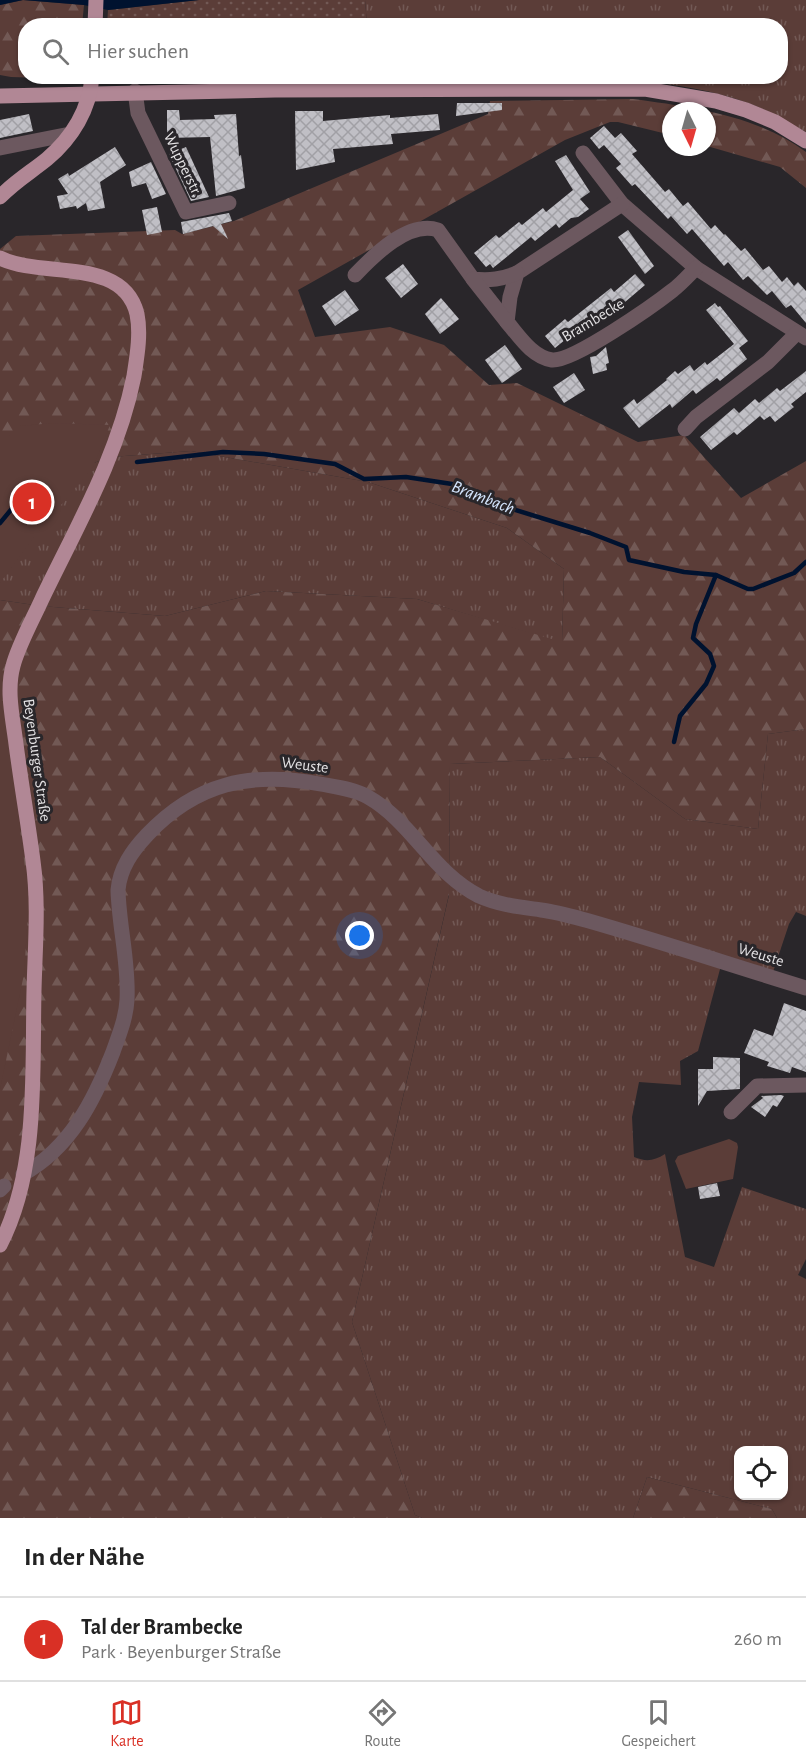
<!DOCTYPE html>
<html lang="de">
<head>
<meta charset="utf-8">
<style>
	:root { --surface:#fff; --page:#f2f2f2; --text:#222; --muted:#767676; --line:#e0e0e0; --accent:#d93025 }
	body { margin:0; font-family:"Alegreya Sans",sans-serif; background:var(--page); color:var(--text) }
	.controls { position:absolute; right:18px; bottom:18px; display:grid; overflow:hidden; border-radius:12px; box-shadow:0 2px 4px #0004 }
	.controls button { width:54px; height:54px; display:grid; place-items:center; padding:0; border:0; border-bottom:2px solid var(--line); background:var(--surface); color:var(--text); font:30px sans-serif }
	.compass { position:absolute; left:662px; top:102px; width:54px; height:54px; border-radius:50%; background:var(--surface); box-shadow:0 2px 4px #0004; rotate:175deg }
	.you { position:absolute; left:360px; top:936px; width:21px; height:21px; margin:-15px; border:4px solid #fff; border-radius:50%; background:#1a73e8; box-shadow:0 0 0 9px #1a73e833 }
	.badge { display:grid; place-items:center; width:39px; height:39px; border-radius:50%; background:var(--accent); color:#fff; font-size:20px; font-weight:700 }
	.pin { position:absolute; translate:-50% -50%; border:3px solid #fff; box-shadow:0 2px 6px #0006 }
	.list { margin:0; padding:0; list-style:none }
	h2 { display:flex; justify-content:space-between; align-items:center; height:78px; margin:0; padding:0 24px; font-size:26px }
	h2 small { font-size:20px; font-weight:400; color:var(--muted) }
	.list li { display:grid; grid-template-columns:39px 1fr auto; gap:18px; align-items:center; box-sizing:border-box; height:84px; padding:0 24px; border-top:2px solid var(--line) }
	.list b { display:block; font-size:22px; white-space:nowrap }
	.list p { margin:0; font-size:20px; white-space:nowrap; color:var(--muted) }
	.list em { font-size:20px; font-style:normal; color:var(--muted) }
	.icon { flex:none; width:33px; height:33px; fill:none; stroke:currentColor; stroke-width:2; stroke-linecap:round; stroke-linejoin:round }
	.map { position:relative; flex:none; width:806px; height:1518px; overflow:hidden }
	.search { position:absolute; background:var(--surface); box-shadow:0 2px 4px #0004; left:18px; right:18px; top:18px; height:66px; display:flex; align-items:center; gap:15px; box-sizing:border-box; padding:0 21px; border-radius:24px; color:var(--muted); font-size:22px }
	.sheet { height:162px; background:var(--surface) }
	nav { display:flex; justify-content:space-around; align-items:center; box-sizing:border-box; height:84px; border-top:2px solid var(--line); background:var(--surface); font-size:16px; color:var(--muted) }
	nav a { display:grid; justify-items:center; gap:3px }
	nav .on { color:var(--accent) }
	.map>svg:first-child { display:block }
	.grass { fill:url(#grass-tufts); fill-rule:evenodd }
	.forest { fill:url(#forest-firs) }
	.park { fill:#5b3d38 }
	.garden { fill:url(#garden-dots) }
	.water { fill:#00122f }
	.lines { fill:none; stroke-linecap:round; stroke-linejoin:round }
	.stream { stroke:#00122f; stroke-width:4.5 }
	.building { fill:url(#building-cross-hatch) }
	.minor { stroke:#6c585f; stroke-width:15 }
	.major { stroke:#b18795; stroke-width:15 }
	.labels { text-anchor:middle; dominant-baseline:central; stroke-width:6; stroke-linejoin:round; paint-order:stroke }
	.street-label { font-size:16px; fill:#e5e3e5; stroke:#29262a }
	.water-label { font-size:18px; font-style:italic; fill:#d4e5fd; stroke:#29262a }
</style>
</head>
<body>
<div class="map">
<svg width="806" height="1518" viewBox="0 0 806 1518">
	<defs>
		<pattern id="grass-tufts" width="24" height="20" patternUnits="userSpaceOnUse" patternTransform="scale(1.5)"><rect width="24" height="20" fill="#5b3d38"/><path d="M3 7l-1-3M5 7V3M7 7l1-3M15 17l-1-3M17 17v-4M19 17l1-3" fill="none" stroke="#725955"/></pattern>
		<pattern id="forest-firs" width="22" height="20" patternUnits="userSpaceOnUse" patternTransform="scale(1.5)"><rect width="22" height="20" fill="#5b3d38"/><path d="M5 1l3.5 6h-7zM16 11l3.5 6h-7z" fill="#725955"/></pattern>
		<pattern id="garden-dots" width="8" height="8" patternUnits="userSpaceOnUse" patternTransform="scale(1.5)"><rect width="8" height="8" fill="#5b3d38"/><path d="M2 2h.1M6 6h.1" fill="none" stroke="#725955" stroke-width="1.8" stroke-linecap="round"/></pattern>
		<pattern id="building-cross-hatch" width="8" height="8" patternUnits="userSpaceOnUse" patternTransform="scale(1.5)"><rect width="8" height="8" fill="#c0bfc5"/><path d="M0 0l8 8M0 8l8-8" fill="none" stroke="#a1a0a5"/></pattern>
	</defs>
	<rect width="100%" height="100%" fill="#29262a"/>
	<g class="grass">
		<path d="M365 0H806V132C787 122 768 110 748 103 713 90 675 85 638 80L406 77 780 76V26L367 25Z"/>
		<path d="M191 451 368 482 507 528 564 569 562 643 417 599 266 591 165 616 41 606 0 600V495L111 457Z"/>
		<path d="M806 729V916L796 912 789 924 773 972 723 958 698 1051 680 1061 681 1085 639 1082 632 1117 634 1157C646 1162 654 1161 665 1154L685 1257 714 1267 742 1187 806 1209V1259L798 1275 806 1279V1518H777L772 1509 647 1477 633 1518H422L415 1515 352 1322 449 895 450 764 600 757 685 819 758 829 768 734ZM738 1450H784V1496H738Z"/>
	</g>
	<g class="forest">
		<path d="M23 0 84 5 82 25 26 26V76L79 77V79L11 77 0 75V5Z"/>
		<path d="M633 99C692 107 756 115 806 152V188L780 167 707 146V111H671V135L618 122H610L565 140 298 290 315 337 390 327 444 345 489 385 517 383 638 442 684 435 741 498 806 461V729L768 734 758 829 685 819 600 757 450 764 449 894 352 1322 415 1515 422 1518H0V600L41 606 165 616 266 591 417 599 562 642 564 569 507 528 368 482 191 451 111 457 0 495V249L16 236 175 230 182 234 234 221 488 114 490 101Z"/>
		<path d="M647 1477 772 1509 777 1518H633Z"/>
	</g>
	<g class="park">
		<path d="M54 423 110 425 93 467 34 537 0 583V444L20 426Z"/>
		<path d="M0 707 5 712 29 899 24 974 0 1089Z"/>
		<path d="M729 1139 737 1143 738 1147 733 1179 686 1189 675 1161 678 1156Z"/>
	</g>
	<path class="garden" d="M199 0H365L367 25 107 26 108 10Z"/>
	<path class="water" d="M0 0H199L108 10 84 5 23 0 0 5Z"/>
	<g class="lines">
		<g class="stream">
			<path d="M137 462 223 452 264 454 335 464 364 479 406 477 452 484 493 503 590 533 626 547 629 560 684 572 716 575 748 589H753L794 573 806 562"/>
			<path d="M0 523 19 500 36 487"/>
			<path d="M674 742 680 716 706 684 714 666 710 654 693 638 696 624 716 575"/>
		</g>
	</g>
	<g class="building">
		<path d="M457 103H502V110L456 116Z"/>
		<path d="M167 110H179L180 120 215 119 214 115 236 114 239 156 241 155 245 188 216 196 210 137 167 138Z"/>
		<path d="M295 111H323V121L390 115V118L438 114 440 130 391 134 393 144 333 149 335 162 296 170Z"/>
		<path d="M29 114 33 131 0 138V120Z"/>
		<path d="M604 126 615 138 621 133 637 151 632 154 665 192 669 189 683 206 688 202 711 229 715 225 724 235 725 234 741 251 745 248 763 270 769 266 782 282 787 277 794 286 798 282 806 291V323L791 305 786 308 772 291 767 295 748 276 743 280 728 262 724 266 692 229 687 234 671 216 668 219 635 184 632 186 616 168 621 164 604 145 599 149 590 138Z"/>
		<path d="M115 147 126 165 100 182 105 208 88 211 86 203 77 209 76 206 60 209 57 196 68 194 58 179 68 173 69 176Z"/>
		<path d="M186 147 209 197 191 201 169 154Z"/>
		<path d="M566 155 590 192 580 199 589 209 578 217 571 218 559 228 556 224 535 241 531 237 493 268 490 264 486 267 474 253 496 235 499 238 519 222 522 225 543 208 546 212 573 190 555 161Z"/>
		<path d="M151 162 166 194 152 199 146 183 132 187 129 172Z"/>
		<path d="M157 207 162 232 147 235 142 210Z"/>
		<path d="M229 213 232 221 221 224 228 239 213 226 183 234 181 222Z"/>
		<path d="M628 230 654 266 645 274 618 237Z"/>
		<path d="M403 264 418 284 401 298 385 278Z"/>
		<path d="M635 274 645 285 604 320 600 316 579 334 576 331 555 348 545 336 565 319 568 322 611 288 614 292Z"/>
		<path d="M345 290 359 310 335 326 322 306Z"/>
		<path d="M441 298 459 319 440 334 425 314Z"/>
		<path d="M715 303 718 307 720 306 748 341 739 348 747 359 720 381 717 378 696 394 693 390 672 408 670 404 639 428 623 408 634 399 637 404 667 380 666 379 675 371 678 374 690 365 694 371 705 362 707 365 734 344 706 310Z"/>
		<path d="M505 345 522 369 502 383 485 360Z"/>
		<path d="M606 347 609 363 606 364 607 370 593 374 590 357 596 356Z"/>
		<path d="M806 371V392L791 404 794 407 775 422 770 416 764 420 760 416 737 435 734 432 711 450 700 437 734 408 739 413 755 399 759 403 777 388 780 391Z"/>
		<path d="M574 373 585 390 564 403 553 387Z"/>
		<path d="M784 1003 806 1011V1072L792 1067 790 1073 767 1066 769 1062 744 1053 754 1029 773 1036Z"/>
		<path d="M713 1057 740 1058V1089L707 1091 698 1106V1069H713Z"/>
		<path d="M781 1095 784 1096 777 1107 773 1105 765 1117 751 1107 763 1098 761 1096Z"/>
		<path d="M717 1183 720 1196 700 1199 698 1187Z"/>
	</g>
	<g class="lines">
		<g class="minor">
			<path d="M135 91 138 113 186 212 229 203"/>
			<path d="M0 148 70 134"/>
			<path d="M583 153 622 204 696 268 806 338"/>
			<path d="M622 204 517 273 510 297 507 322C519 336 532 357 552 360 573 362 654 305 673 290 681 284 689 275 696 268"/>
			<path d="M355 275C374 255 409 220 438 230L473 279C490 281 502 279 517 273"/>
			<path d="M473 279 507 322"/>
			<path d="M685 429 696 417 768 362 797 333"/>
			<path d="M731 1112 757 1086 806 1085"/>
			<path d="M23 1174C70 1148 94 1101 113 1052 119 1035 126 1018 127 1000 129 963 119 927 118 890 120 868 132 851 147 835 196 783 250 771 320 784 336 787 354 789 368 797 412 822 433 873 479 896 499 905 520 907 541 910 557 912 574 917 589 921 662 942 734 966 806 988"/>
			<path d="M0 1190 4 1186"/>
		</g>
		<g class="major">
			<path d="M95 26 96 0"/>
			<path d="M0 96 275 90 645 89 716 101 746 110 775 122 806 141"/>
			<path d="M0 197C14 182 31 172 47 159 72 138 90 109 92 76"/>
			<path d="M0 258C42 279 123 256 137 314 141 334 137 356 134 376 118 456 77 526 42 599 33 619 18 646 13 666 6 691 13 719 16 744 21 783 28 822 33 861 39 904 35 948 34 991 32 1073 39 1170 0 1245"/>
		</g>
	</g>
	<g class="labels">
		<g class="street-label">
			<text transform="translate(183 164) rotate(64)">Wupperstr.</text>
			<text transform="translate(593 320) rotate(-31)">Brambecke</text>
			<text transform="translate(37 760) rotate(82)">Beyenburger Straße</text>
			<text transform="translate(305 765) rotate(7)">Weuste</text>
			<text transform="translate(761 955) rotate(17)">Weuste</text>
		</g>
		<g class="water-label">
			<text transform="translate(483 498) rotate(21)">Brambach</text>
		</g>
	</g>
</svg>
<div class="controls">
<button><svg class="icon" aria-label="locate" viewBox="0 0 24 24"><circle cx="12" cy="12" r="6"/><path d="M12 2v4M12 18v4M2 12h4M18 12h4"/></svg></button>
</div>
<svg class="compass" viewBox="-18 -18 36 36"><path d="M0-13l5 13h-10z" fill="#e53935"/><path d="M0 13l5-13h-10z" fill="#767676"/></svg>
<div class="you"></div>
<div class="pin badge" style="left:32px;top:502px">1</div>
<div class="search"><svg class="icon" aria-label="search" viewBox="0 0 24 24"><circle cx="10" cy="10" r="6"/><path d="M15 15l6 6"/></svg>Hier suchen</div>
</div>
<section class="sheet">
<h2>In der Nähe<small></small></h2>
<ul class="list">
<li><span class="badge">1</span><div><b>Tal der Brambecke</b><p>Park · Beyenburger Straße</p></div><em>260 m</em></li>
</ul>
</section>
<nav>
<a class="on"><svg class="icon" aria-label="map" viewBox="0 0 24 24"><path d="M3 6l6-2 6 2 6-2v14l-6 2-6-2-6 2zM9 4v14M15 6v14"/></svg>Karte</a>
<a><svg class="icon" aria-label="directions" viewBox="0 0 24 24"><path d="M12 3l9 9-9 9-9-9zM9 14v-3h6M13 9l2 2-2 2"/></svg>Route</a>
<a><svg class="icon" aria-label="saved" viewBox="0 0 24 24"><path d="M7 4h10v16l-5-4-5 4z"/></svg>Gespeichert</a>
</nav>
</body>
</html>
